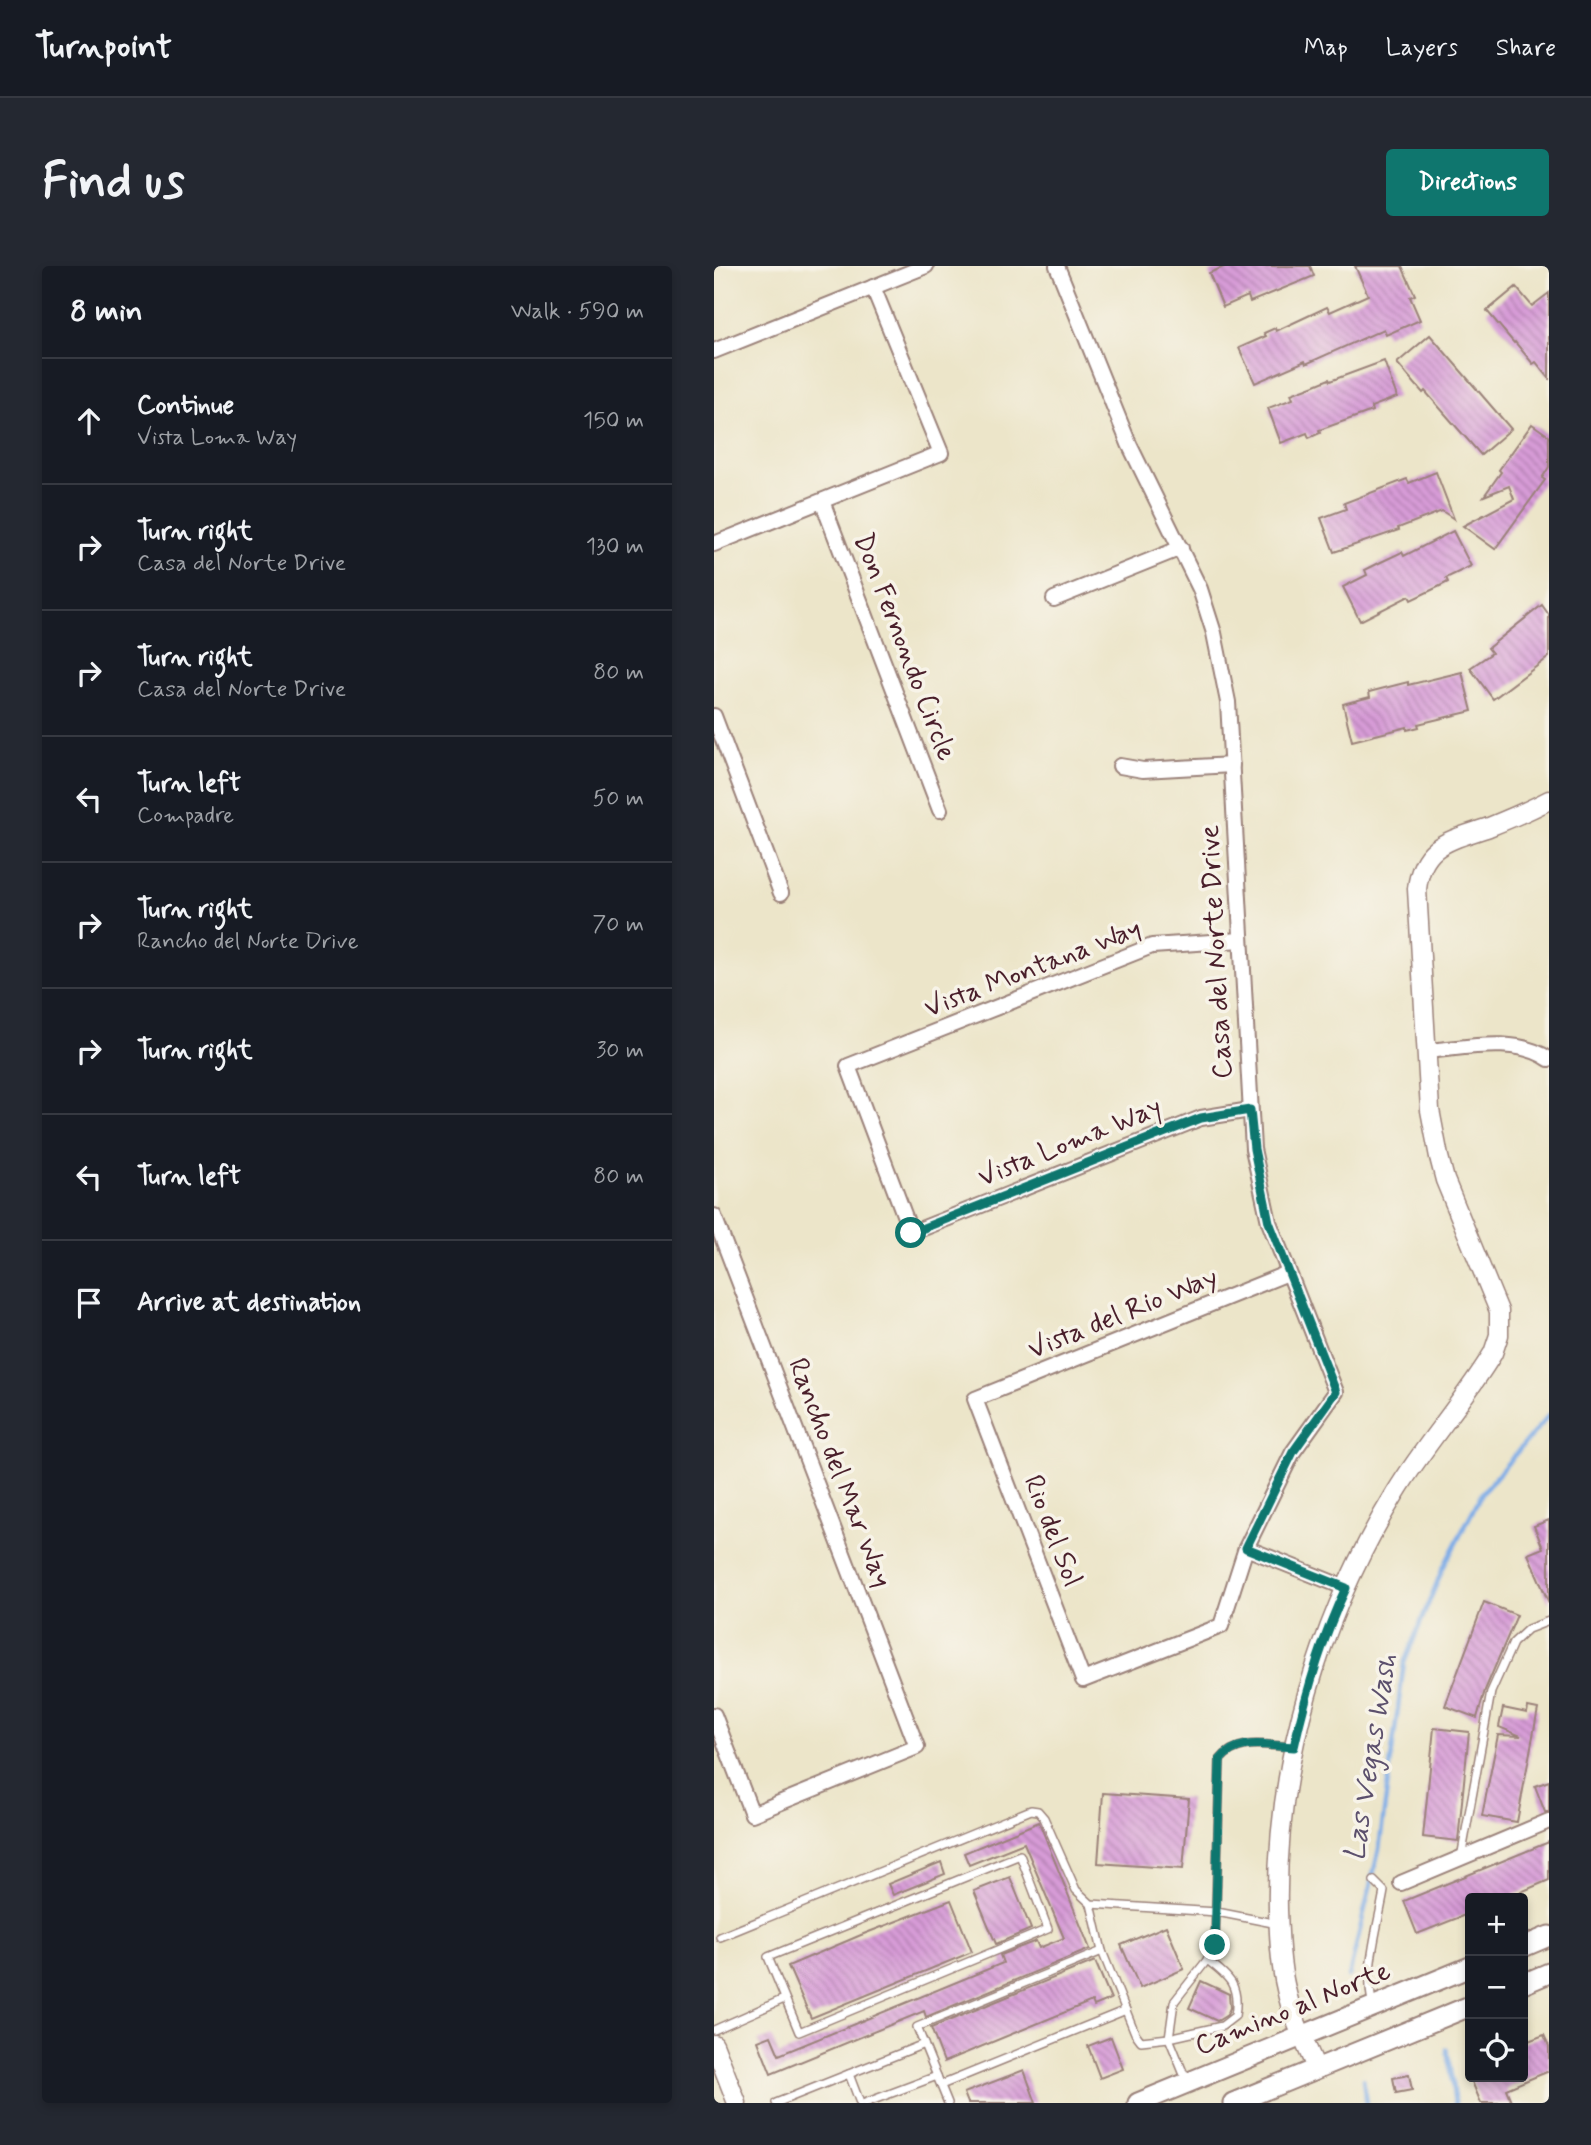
<!DOCTYPE html>
<html lang="en">
<head>
<meta charset="utf-8">
<style>
	:root { --surface:#171b24; --page:#242831; --text:#f1f3f6; --muted:#9ea1a6; --line:#363941; --accent:#0f766e }
	body { margin:0; font-family:Mynerve,sans-serif; background:var(--page); color:var(--text) }
	.controls { position:absolute; right:21px; bottom:21px; display:grid; overflow:hidden; border-radius:7px; box-shadow:0 4px 10px #0003 }
	.controls button { width:63px; height:63px; display:grid; place-items:center; padding:0; border:0; border-bottom:2px solid var(--line); background:var(--surface); color:var(--text); font:35px sans-serif }
	.stop { position:absolute; width:21px; height:21px; margin:-16px; border:5px solid #0f766e; border-radius:50%; background:#fff }
	.stop.end { background:#0f766e; border-color:#fff; box-shadow:0 2px 7px #0008 }
	.list { margin:0; padding:0; list-style:none }
	h2 { display:flex; justify-content:space-between; align-items:center; height:91px; margin:0; padding:0 28px; font-size:30px }
	h2 small { font-size:23px; font-weight:400; color:var(--muted) }
	.list li { display:grid; grid-template-columns:46px 1fr auto; gap:21px; align-items:center; box-sizing:border-box; height:126px; padding:0 28px; border-top:2px solid var(--line) }
	.list b { display:block; font-size:26px; white-space:nowrap }
	.list p { margin:0; font-size:23px; white-space:nowrap; color:var(--muted) }
	.list em { font-size:23px; font-style:normal; color:var(--muted) }
	.icon { flex:none; width:38px; height:38px; fill:none; stroke:currentColor; stroke-width:2; stroke-linecap:round; stroke-linejoin:round }
	.map { position:relative; flex:none; width:835px; height:1837px; overflow:hidden; border-radius:7px }
	header { display:flex; align-items:center; gap:42px; box-sizing:border-box; height:98px; padding:0 35px; background:var(--surface); border-bottom:2px solid var(--line) }
	header strong { font-size:33px }
	nav { display:flex; gap:38px; margin-inline-start:auto; font-size:24px }
	.intro { display:flex; align-items:center; justify-content:space-between; box-sizing:border-box; height:168px; padding:0 42px }
	h1 { margin:0; font-size:49px }
	.button { padding:18px 32px; border-radius:7px; background:var(--accent); color:#fff; font-size:24px; font-weight:700 }
	main { display:flex; gap:42px; padding:0 42px }
	aside { flex:1; background:var(--surface); border-radius:7px; box-shadow:0 4px 10px #0003 }
	.map>svg:first-child { display:block }
	.lines { fill:none; stroke-linecap:round; stroke-linejoin:round }
	.stream { stroke:#7dace7; stroke-width:4.5 }
	.building { fill:url(#building-back-hatch) }
	.service-casing { stroke:#9b827a; stroke-width:10 }
	.minor-casing { stroke:#9b827a; stroke-width:18 }
	.tertiary-casing { stroke:#9b827a; stroke-width:21 }
	.secondary-casing { stroke:#9b827a; stroke-width:23 }
	.service { stroke:#fff; stroke-width:7 }
	.minor { stroke:#fff; stroke-width:14 }
	.tertiary { stroke:#fff; stroke-width:18 }
	.secondary { stroke:#fff; stroke-width:19 }
	.route { stroke:#0f766e; stroke-width:9 }
	.labels { text-anchor:middle; dominant-baseline:central; stroke-width:7; stroke-linejoin:round; paint-order:stroke }
	.street-label { font-size:28px; fill:#4a1f2b; stroke:#f7f3e8 }
	.water-label { font-size:30px; font-style:italic; fill:#5c506d; stroke:#f7f3e8 }
</style>
</head>
<body>
<header>
<strong>Turnpoint</strong>
<nav><a>Map</a><a>Layers</a><a>Share</a></nav>
</header>
<div class="intro"><h1>Find us</h1><a class="button">Directions</a></div>
<main>
<aside>
<h2>8 min<small>Walk · 590 m</small></h2>
<ul class="list">
<li><svg class="icon" aria-label="ahead" viewBox="0 0 24 24"><path d="M12 20V5M6 11l6-6 6 6"/></svg><div><b>Continue</b><p>Vista Loma Way</p></div><em>150 m</em></li>
<li><svg class="icon" aria-label="right" viewBox="0 0 24 24"><path d="M7 20v-9h11M14 6l5 5-5 5"/></svg><div><b>Turn right</b><p>Casa del Norte Drive</p></div><em>130 m</em></li>
<li><svg class="icon" aria-label="right" viewBox="0 0 24 24"><path d="M7 20v-9h11M14 6l5 5-5 5"/></svg><div><b>Turn right</b><p>Casa del Norte Drive</p></div><em>80 m</em></li>
<li><svg class="icon" aria-label="left" viewBox="0 0 24 24"><path d="M17 20v-9H6M10 6l-5 5 5 5"/></svg><div><b>Turn left</b><p>Compadre</p></div><em>50 m</em></li>
<li><svg class="icon" aria-label="right" viewBox="0 0 24 24"><path d="M7 20v-9h11M14 6l5 5-5 5"/></svg><div><b>Turn right</b><p>Rancho del Norte Drive</p></div><em>70 m</em></li>
<li><svg class="icon" aria-label="right" viewBox="0 0 24 24"><path d="M7 20v-9h11M14 6l5 5-5 5"/></svg><div><b>Turn right</b></div><em>30 m</em></li>
<li><svg class="icon" aria-label="left" viewBox="0 0 24 24"><path d="M17 20v-9H6M10 6l-5 5 5 5"/></svg><div><b>Turn left</b></div><em>80 m</em></li>
<li><svg class="icon" aria-label="arrive" viewBox="0 0 24 24"><path d="M6 21V4h12l-3 4 3 4H6"/></svg><div><b>Arrive at destination</b></div></li>
</ul>
</aside>
<div class="map">
<svg width="835" height="1837" viewBox="0 0 835 1837">
	<defs>
		<pattern id="building-back-hatch" width="6" height="6" patternUnits="userSpaceOnUse" patternTransform="scale(1.75)"><rect width="6" height="6" fill="#d79bd7"/><path d="M-1 5l2 2M0 0l6 6M5-1l2 2" fill="none" stroke="#b07eaf"/></pattern>
	</defs>
	<rect width="100%" height="100%" fill="#f7f3e8"/>
	<filter id="ink" filterUnits="userSpaceOnUse"><feTurbulence type="fractalNoise" baseFrequency=".0143" numOctaves="2"/><feDisplacementMap in="SourceGraphic" scale="14" xChannelSelector="R" yChannelSelector="G"/><feConvolveMatrix kernelMatrix="1 2 1 2 8 2 1 2 1" color-interpolation-filters="sRGB"/></filter>
	<filter id="wash" filterUnits="userSpaceOnUse"><feTurbulence type="fractalNoise" baseFrequency=".00686" numOctaves="4" result="noise"/><feDisplacementMap in="SourceGraphic" scale="28" xChannelSelector="R" yChannelSelector="G"/><feGaussianBlur stdDeviation="1.57" result="paint"/><feColorMatrix in="noise" values="0 0 0 0 0 0 0 0 0 0 0 0 0 0 0 0 0 1.4 0 .05"/><feComposite in="paint" operator="in"/></filter>
	<g filter="url(#wash)">
		<rect width="100%" height="100%" fill="#ece5c9"/>
		<g class="lines">
			<g class="stream">
				<path d="M635 1710 665 1583 690 1397 729 1302 768 1227 835 1149"/>
				<path d="M733 1783 741 1837"/>
				<path d="M649 1813 652 1837"/>
			</g>
		</g>
		<g id="blocks">
			<g class="building">
				<path d="M512 0H596L600 10 536 36 534 30 509 41 495 7Z"/>
				<path d="M641 0H688L701 29 696 31 706 54 672 69 670 63 592 98 591 95 541 117 525 82 552 70 550 67 561 62 562 65 613 41 616 46 654 29Z"/>
				<path d="M802 21 818 40 835 27V112L822 96 819 98 801 76 800 77 773 45Z"/>
				<path d="M716 69 797 163 767 189 711 125 709 127 683 97Z"/>
				<path d="M670 95 683 131 657 141 658 145 605 164 606 167 595 172 593 167 567 177 554 142 579 133 577 128 601 119 615 113 616 115Z"/>
				<path d="M818 158 835 170V201L828 212 831 214 781 283 749 260 800 233 795 220 770 230 787 206 785 204Z"/>
				<path d="M722 206 740 253 728 245 684 262 685 264 620 286 607 252 632 243 630 237 693 213 695 217Z"/>
				<path d="M739 265 757 300 732 312 734 316 724 321 697 334 695 330 646 355 629 321 653 309 651 304 667 296 688 286 690 290Z"/>
				<path d="M828 339 835 349V391L779 433 756 402 778 387 774 382Z"/>
				<path d="M748 406 758 445 704 458 705 461 693 464V461L638 475 629 438 656 431 655 426 694 416V419Z"/>
				<path d="M835 1254V1337L814 1288 829 1282 820 1260Z"/>
				<path d="M770 1336 803 1349 771 1424 763 1452 731 1440Z"/>
				<path d="M814 1441 824 1443 803 1556 768 1550 784 1469 807 1470 785 1461 789 1442 813 1447Z"/>
				<path d="M720 1462 755 1466 744 1575 709 1571Z"/>
				<path d="M835 1515V1546H831L821 1520Z"/>
				<path d="M389 1527 475 1533 469 1603 384 1597Z"/>
				<path d="M325 1556 376 1683 212 1751 210 1745 57 1808 44 1775 57 1770 65 1789 289 1697 286 1689 322 1675 325 1682 350 1672 310 1577 255 1599 250 1587Z"/>
				<path d="M835 1576V1614L793 1632H756V1647L703 1668 690 1635Z"/>
				<path d="M227 1596 231 1608 179 1629 174 1618Z"/>
				<path d="M296 1611 317 1663 282 1678 260 1625Z"/>
				<path d="M237 1634 258 1686 97 1752 74 1700 147 1669Z"/>
				<path d="M452 1660 470 1703 426 1722 407 1679Z"/>
				<path d="M381 1695 397 1733 380 1740 378 1735 230 1796 217 1762Z"/>
				<path d="M487 1715 515 1728 516 1742 513 1749 505 1754 503 1755 475 1742Z"/>
				<path d="M830 1769 835 1780V1805L792 1823 798 1837H767L756 1811H809V1777Z"/>
				<path d="M397 1771 409 1803 386 1812 374 1780Z"/>
				<path d="M310 1804 322 1837H254L250 1827Z"/>
				<path d="M695 1809 698 1824 682 1827 679 1812Z"/>
			</g>
		</g>
	</g>
	<g filter="url(#ink)">
		<use href="#blocks" fill-opacity="0" stroke="#9b827a" stroke-width="2"/>
		<g class="lines">
			<g class="service-casing">
				<g id="service">
					<path d="M306 1589 334 1663 85 1766 54 1691Z"/>
					<path d="M747 1592 777 1426 799 1377 814 1363 835 1355"/>
					<path d="M377 1638 388 1685 421 1767 427 1775 455 1772 508 1760 521 1750C526 1720 516 1711 493 1694"/>
					<path d="M6 1671 317 1544 324 1545 330 1552 362 1624 377 1638 503 1646 564 1658"/>
					<path d="M659 1738C649 1709 665 1656 670 1625L660 1615"/>
					<path d="M0 1764 70 1733"/>
					<path d="M135 1808 146 1837"/>
					<path d="M473 1816 455 1772 460 1736 493 1694 501 1679 506 1494C524 1471 553 1480 580 1481"/>
					<path d="M227 1819 412 1744"/>
					<path d="M62 1837 210 1778"/>
					<path d="M151 1837 223 1810"/>
					<path d="M234 1837 203 1761 388 1685"/>
				</g>
			</g>
			<g class="minor-casing">
				<g id="minor">
					<path d="M343 0 415 178 486 323 500 367 514 436 539 883 555 956 622 1126 579 1186 532 1282 507 1360 369 1414 261 1133 574 1007"/>
					<path d="M0 85 212 0"/>
					<path d="M108 235 226 544"/>
					<path d="M0 278 227 187 159 21"/>
					<path d="M340 333 467 282"/>
					<path d="M0 450 67 627"/>
					<path d="M406 500 429 504 518 499"/>
					<path d="M527 674 438 680 134 800 197 967 487 852 536 844"/>
					<path d="M713 785C752 782 801 770 835 793"/>
					<path d="M0 950 203 1481 38 1548 0 1449"/>
					<path d="M532 1282 632 1322"/>
					<path d="M687 1617 835 1555"/>
				</g>
			</g>
			<g class="tertiary-casing">
				<g id="tertiary">
					<path d="M0 1778 23 1837"/>
					<path d="M602 1802C591 1776 578 1751 572 1723 566 1698 565 1671 564 1644 561 1498 606 1350 682 1226 711 1178 750 1135 779 1087L785 1069V1045L731 914 725 891 716 844 703 623C708 577 738 574 775 561 795 553 816 544 835 534"/>
				</g>
			</g>
			<g class="secondary-casing">
				<g id="secondary">
					<path d="M809 1681 835 1670"/>
					<path d="M809 1718 835 1707"/>
					<path d="M424 1837 756 1701"/>
					<path d="M519 1837 756 1740"/>
				</g>
			</g>
			<use href="#service" class="service"/>
			<use href="#minor" class="minor"/>
			<use href="#tertiary" class="tertiary"/>
			<use href="#secondary" class="secondary"/>
		</g>
	</g>
	<g class="lines" filter="url(#ink)">
		<path class="route" d="M197 967 487 852 536 844 540 883 555 956 622 1126 579 1186 532 1282 632 1322C608 1372 592 1427 580 1481 553 1480 524 1471 506 1494L501 1679"/>
	</g>
	<g class="labels">
		<g class="street-label">
			<text transform="translate(190 381) rotate(69)">Don Fernondo Circle</text>
			<text transform="translate(503 686) rotate(-93)">Casa del Norte Drive</text>
			<text transform="translate(319 703) rotate(-21)">Vista Montana Way</text>
			<text transform="translate(356 877) rotate(-22)">Vista Loma Way</text>
			<text transform="translate(409 1048) rotate(-22)">Vista del Rio Way</text>
			<text transform="translate(125 1207) rotate(69)">Rancho del Mar Way</text>
			<text transform="translate(338 1265) rotate(69)">Rio del Sol</text>
			<text transform="translate(579 1743) rotate(-22)">Camino al Norte</text>
		</g>
		<g class="water-label">
			<text transform="translate(657 1491) rotate(-81)">Las Vegas Wash</text>
		</g>
	</g>
</svg>
<div class="controls">
<button>+</button>
<button>−</button>
<button><svg class="icon" aria-label="locate" viewBox="0 0 24 24"><circle cx="12" cy="12" r="6"/><path d="M12 2v4M12 18v4M2 12h4M18 12h4"/></svg></button>
</div>
<div class="stop" style="left:197px;top:967px"></div>
<div class="stop end" style="left:501px;top:1679px"></div>
</div>
</main>
</body>
</html>
